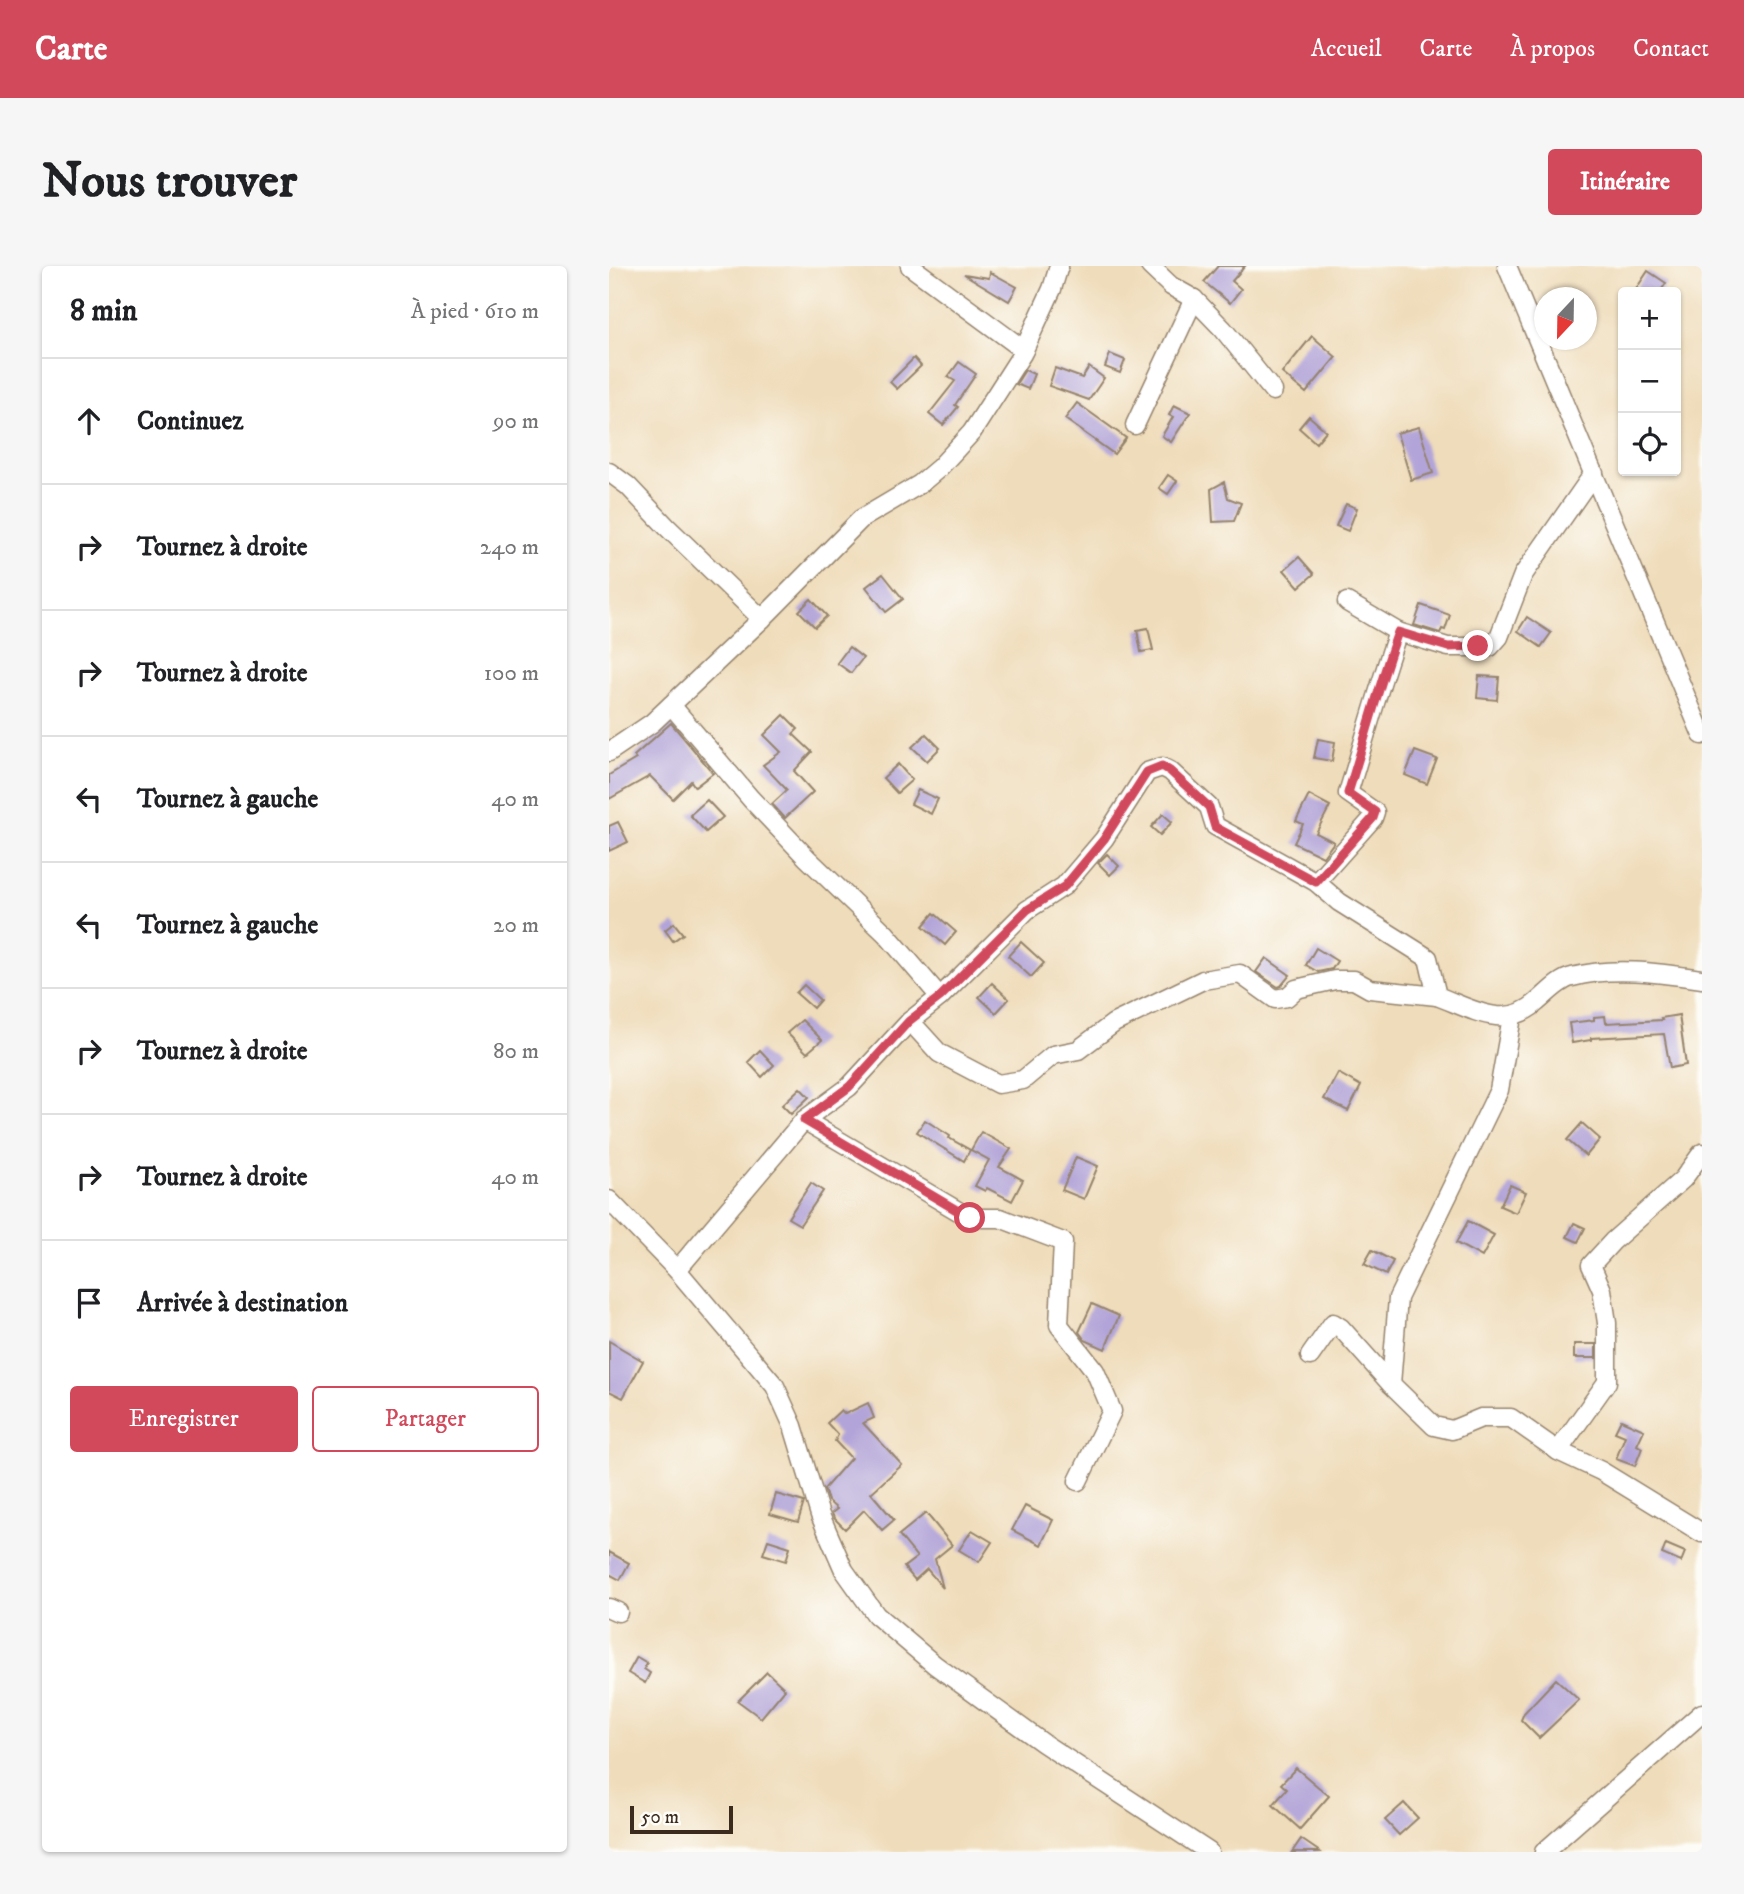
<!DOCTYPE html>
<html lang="fr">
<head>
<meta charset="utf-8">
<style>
	:root { --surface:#fff; --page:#f6f6f6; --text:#202124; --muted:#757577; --line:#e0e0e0; --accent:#d1495b }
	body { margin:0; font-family:"IM FELL DW Pica",serif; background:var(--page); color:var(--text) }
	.controls { position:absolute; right:21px; top:21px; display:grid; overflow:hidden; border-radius:7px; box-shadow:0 2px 5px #0004 }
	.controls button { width:63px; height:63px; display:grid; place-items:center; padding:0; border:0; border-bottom:2px solid var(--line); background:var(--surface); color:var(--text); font:35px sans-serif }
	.compass { position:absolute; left:925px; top:21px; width:63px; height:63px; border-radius:50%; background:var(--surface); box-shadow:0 2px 5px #0004; rotate:202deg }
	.scale { position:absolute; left:21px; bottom:18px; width:103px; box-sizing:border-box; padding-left:7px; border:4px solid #3b2a1e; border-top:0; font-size:19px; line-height:24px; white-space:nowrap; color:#3b2a1e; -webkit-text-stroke:5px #fdfcf7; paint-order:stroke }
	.stop { position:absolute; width:21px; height:21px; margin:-16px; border:5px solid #d1495b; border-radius:50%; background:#fff }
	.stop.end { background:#d1495b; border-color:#fff; box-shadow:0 2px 7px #0008 }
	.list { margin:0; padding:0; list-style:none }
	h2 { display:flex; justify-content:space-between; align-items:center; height:91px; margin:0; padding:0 28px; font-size:30px }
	h2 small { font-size:23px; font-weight:400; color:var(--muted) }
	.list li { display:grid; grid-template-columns:46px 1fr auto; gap:21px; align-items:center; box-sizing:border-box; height:126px; padding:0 28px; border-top:2px solid var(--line) }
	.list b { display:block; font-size:26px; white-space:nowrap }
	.list em { font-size:23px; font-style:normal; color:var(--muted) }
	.actions { display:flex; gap:14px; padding:21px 28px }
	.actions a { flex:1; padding:16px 0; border:2px solid var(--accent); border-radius:7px; text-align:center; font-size:24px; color:var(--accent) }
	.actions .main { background:var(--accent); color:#fff }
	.icon { flex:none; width:38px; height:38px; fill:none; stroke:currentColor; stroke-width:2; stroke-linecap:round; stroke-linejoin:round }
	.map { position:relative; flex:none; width:1093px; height:1586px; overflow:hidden; border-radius:7px }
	header { display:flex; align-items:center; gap:42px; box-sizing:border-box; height:98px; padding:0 35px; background:var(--accent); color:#fff }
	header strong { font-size:33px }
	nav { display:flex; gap:38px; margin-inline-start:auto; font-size:24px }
	.intro { display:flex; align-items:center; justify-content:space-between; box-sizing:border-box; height:168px; padding:0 42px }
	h1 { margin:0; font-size:49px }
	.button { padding:18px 32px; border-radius:7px; background:var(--accent); color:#fff; font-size:24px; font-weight:700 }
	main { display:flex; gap:42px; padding:0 42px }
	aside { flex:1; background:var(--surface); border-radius:7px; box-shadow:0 2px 5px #0004 }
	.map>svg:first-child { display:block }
	.building { fill:#b2a4d8 }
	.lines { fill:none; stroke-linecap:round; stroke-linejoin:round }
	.minor-casing { stroke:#95836c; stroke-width:21 }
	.minor { stroke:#fff; stroke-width:18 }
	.route { stroke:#d1495b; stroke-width:9 }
</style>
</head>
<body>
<header>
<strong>Carte</strong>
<nav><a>Accueil</a><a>Carte</a><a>À propos</a><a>Contact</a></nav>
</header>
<div class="intro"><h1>Nous trouver</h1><a class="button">Itinéraire</a></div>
<main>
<aside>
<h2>8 min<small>À pied · 610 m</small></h2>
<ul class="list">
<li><svg class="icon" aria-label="ahead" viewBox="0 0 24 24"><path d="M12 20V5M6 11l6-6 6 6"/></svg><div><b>Continuez</b></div><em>90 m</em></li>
<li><svg class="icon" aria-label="right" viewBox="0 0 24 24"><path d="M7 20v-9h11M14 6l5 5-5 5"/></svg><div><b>Tournez à droite</b></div><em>240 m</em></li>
<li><svg class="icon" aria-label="right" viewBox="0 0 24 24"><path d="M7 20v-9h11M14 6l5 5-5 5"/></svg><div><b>Tournez à droite</b></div><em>100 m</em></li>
<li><svg class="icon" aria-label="left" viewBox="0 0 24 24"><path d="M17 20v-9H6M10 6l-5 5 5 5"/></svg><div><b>Tournez à gauche</b></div><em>40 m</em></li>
<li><svg class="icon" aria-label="left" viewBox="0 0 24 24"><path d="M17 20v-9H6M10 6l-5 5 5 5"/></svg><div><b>Tournez à gauche</b></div><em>20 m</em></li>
<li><svg class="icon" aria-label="right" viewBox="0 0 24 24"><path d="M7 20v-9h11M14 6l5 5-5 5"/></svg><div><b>Tournez à droite</b></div><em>80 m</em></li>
<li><svg class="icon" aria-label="right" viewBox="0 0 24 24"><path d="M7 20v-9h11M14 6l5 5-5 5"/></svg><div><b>Tournez à droite</b></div><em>40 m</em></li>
<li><svg class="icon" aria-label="arrive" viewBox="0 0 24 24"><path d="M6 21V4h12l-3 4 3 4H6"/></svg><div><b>Arrivée à destination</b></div></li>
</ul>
<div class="actions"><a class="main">Enregistrer</a><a>Partager</a></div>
</aside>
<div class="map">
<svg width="1093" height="1586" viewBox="0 0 1093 1586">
	<rect width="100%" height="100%" fill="#fdfcf7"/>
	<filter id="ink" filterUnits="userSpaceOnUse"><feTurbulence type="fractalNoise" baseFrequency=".0143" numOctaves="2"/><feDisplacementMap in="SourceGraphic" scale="14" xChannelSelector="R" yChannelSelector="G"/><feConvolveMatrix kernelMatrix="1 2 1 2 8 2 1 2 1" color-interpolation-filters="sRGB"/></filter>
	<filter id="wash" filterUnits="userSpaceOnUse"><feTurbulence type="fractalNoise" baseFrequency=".00686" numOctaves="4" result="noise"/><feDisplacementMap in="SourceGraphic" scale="28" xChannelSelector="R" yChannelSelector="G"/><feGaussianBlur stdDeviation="1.57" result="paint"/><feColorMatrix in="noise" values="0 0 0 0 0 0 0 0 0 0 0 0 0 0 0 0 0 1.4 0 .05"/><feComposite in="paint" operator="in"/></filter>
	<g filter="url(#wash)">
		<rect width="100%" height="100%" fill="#efdcba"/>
		<g id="blocks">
			<g class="building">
				<path d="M609 0H636L623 15 632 23 621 37 595 16Z"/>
				<path d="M1039 5 1057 17 1051 26H1025Z"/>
				<path d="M381 6 408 21 400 35 355 8 380 12Z"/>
				<path d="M703 70 727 91 697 127 673 107Z"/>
				<path d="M501 88 516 94 511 107 496 101Z"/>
				<path d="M305 92 312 100 288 123 281 116Z"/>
				<path d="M350 96 367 108 346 139 349 141 334 159 320 148 346 115 339 111Z"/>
				<path d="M480 101 495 112 480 134 440 120 446 102 473 112Z"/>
				<path d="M416 104 425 108 419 123 407 118Z"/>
				<path d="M468 137 517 172 505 188 456 153Z"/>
				<path d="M565 139 581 147 562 176 553 170 564 151 560 149Z"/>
				<path d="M700 150 717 165 707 177 690 162Z"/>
				<path d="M810 161 824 207 802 214 788 167Z"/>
				<path d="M559 209 568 215 559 228 550 222Z"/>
				<path d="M615 216 619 232 632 237 625 255 604 256 602 223Z"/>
				<path d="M737 238 748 242 739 265 727 260Z"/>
				<path d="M690 291 705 308 690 321 675 304Z"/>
				<path d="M274 308 294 333 277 346 257 321Z"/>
				<path d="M202 333 218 350 206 361 190 345Z"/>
				<path d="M812 339 841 349 836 364 833 363 831 367 805 359Z"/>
				<path d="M918 351 942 367 932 381 909 365Z"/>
				<path d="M539 362 544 384 532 386 528 364Z"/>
				<path d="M240 381 254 392 242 407 228 397Z"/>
				<path d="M870 410 890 411 888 434 868 432Z"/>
				<path d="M175 449 189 463 184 468 203 486 185 505 204 526 176 552 163 538 178 524 154 499 172 486 155 469Z"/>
				<path d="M62 457 104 507 86 521 82 515 64 533 41 510 0 533V509L27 493 25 490Z"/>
				<path d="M317 468 331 482 318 495 303 481Z"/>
				<path d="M709 473 726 476 723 495 705 492Z"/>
				<path d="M806 485 828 493 818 518 796 509Z"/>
				<path d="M289 498 303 514 288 527 274 512Z"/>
				<path d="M309 524 329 533 322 548 302 538Z"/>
				<path d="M700 529 721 540 707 567 725 576 714 591 685 577 694 558 687 555Z"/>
				<path d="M98 534 114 551 97 566 81 549Z"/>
				<path d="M554 548 563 556 551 569 542 561Z"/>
				<path d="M9 556 19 576 0 585V560Z"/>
				<path d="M498 588 510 600 501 609 489 597Z"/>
				<path d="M325 647 347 666 336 679 314 660Z"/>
				<path d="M65 657 74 668 64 675 56 664Z"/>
				<path d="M412 676 435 697 422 711 399 690Z"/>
				<path d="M707 682 728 695 723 703 709 706 697 699Z"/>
				<path d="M657 692 681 709 672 720 669 721 647 706Z"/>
				<path d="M383 717 400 733 387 747 370 731Z"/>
				<path d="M195 719 211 734 204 742 187 727Z"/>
				<path d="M1070 749 1077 799 1061 802 1055 768 982 772V774L963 777 960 757 985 754V751L996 750 997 757 1053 754 1052 752Z"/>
				<path d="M193 754 213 774 198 787 178 767Z"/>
				<path d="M151 784 165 799 153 811 139 796Z"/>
				<path d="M729 807 752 820 739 845 715 833Z"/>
				<path d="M191 822 200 831 182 848 173 839Z"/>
				<path d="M316 854 341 870 340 872 361 884 355 895 308 866Z"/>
				<path d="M973 857 991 873 977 890 958 874Z"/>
				<path d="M372 866 402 883 390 901 414 914 403 935 378 922 376 925 366 920 380 894 362 884Z"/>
				<path d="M467 891 489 900 475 933 453 924Z"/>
				<path d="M202 917 214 925 191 959 179 952Z"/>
				<path d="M901 919 917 926 907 947 891 940Z"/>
				<path d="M859 955 885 969 873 991 847 977Z"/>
				<path d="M965 957 976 962 969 976 958 971Z"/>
				<path d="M763 984 784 995 777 1009 755 998Z"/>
				<path d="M483 1038 510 1050 496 1083 476 1074 470 1066Z"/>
				<path d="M0 1075 34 1095 14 1132 0 1125Z"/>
				<rect x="965" y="1078" width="22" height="14"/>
				<path d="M259 1137 265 1152 254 1157 293 1199 262 1227 285 1254 273 1264 255 1244 236 1263 225 1252 223 1247 228 1243 219 1235 215 1223 242 1192 226 1175 229 1169 218 1157 232 1144 236 1148Z"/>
				<path d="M1012 1154 1035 1164 1028 1179 1033 1182 1026 1200 1007 1193 1016 1170 1006 1166Z"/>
				<path d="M167 1228 195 1236 189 1256 161 1248Z"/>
				<path d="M416 1240 444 1254 432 1279 403 1264Z"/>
				<path d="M317 1247 343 1279 326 1293 334 1322 318 1303 306 1314 295 1301 308 1291 290 1269Z"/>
				<path d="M363 1264 383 1276 370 1296 350 1284Z"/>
				<path d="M159 1274 181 1281 177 1295 154 1288Z"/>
				<path d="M1057 1278 1076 1286 1072 1296 1053 1288Z"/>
				<path d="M0 1286 20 1297 11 1314 0 1308Z"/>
				<path d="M28 1391 38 1397 35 1403 41 1407 36 1417 19 1407Z"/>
				<path d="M158 1406 176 1423 152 1452 129 1435Z"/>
				<path d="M947 1413 970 1434 930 1472 912 1454 915 1447Z"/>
				<path d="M687 1502 720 1530 691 1563 664 1539 678 1523 672 1518Z"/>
				<path d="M795 1537 809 1552 790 1569 776 1554Z"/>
				<path d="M692 1573 711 1586H683Z"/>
			</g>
		</g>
	</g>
	<g filter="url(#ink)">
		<use href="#blocks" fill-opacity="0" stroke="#95836c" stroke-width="2"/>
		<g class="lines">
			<g class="minor-casing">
				<g id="minor">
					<path d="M301 0 415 84"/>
					<path d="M541 0 562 20 585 33 614 63 664 125"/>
					<path d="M898 0 1093 469"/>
					<path d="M526 159 585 33"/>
					<path d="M0 206 19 220 58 261 153 353"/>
					<path d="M738 336 789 366 839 381H881L890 371 914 309 985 207"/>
					<path d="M62 439 142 533 198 592 277 668 331 731"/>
					<path d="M0 486 43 457 153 353 252 253 311 218 330 202 363 166 413 88 443 23 450 0"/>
					<path d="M707 616 764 552 766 546 739 527C756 473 770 419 789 366"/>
					<path d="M301 755 330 787 389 818 414 814 444 789 469 784 505 757 594 714 631 708 666 733 678 731 687 723 726 714H745L761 723 828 730"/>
					<path d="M195 854 361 952H391L454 976 450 1059 486 1105 503 1145 469 1215"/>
					<path d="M1093 887 1074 913 1004 975 982 999 993 1024 998 1057V1116L949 1185 992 1205 1093 1267"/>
					<path d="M0 934 68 1004 166 1120 184 1160 211 1249 235 1304 267 1349 326 1399 434 1477 600 1586"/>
					<path d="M68 1004 195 854 240 821 301 755 331 731 418 644 455 620 495 573 538 506 553 501 561 505 600 541 606 560 707 616 730 636 819 692 828 730C863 743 896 765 928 736 939 727 950 714 963 711 1005 700 1051 707 1093 713"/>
					<path d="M701 1090 724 1057 732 1062 782 1118 825 1160 843 1164 872 1152H902L949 1185"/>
					<path d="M782 1118 789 1032 890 824 903 751"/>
					<path d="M0 1342 9 1346"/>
					<path d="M935 1586 1093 1447"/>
				</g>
			</g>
			<use href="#minor" class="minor"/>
		</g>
	</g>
	<g class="lines" filter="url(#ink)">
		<path class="route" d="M361 952 195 854 240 821 300 755 331 731 418 644 456 620 495 573 538 506 553 500 561 505 600 541 606 561 707 616 764 552 766 546 739 527C756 473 770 419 789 366L839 381 869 380"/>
	</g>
</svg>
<div class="controls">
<button>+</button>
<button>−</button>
<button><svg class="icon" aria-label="locate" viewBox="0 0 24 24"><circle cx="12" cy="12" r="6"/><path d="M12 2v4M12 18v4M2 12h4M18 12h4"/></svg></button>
</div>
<svg class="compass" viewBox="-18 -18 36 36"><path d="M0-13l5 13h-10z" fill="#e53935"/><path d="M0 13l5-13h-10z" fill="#757577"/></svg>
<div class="scale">50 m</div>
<div class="stop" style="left:361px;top:952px"></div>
<div class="stop end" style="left:869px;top:380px"></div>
</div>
</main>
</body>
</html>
